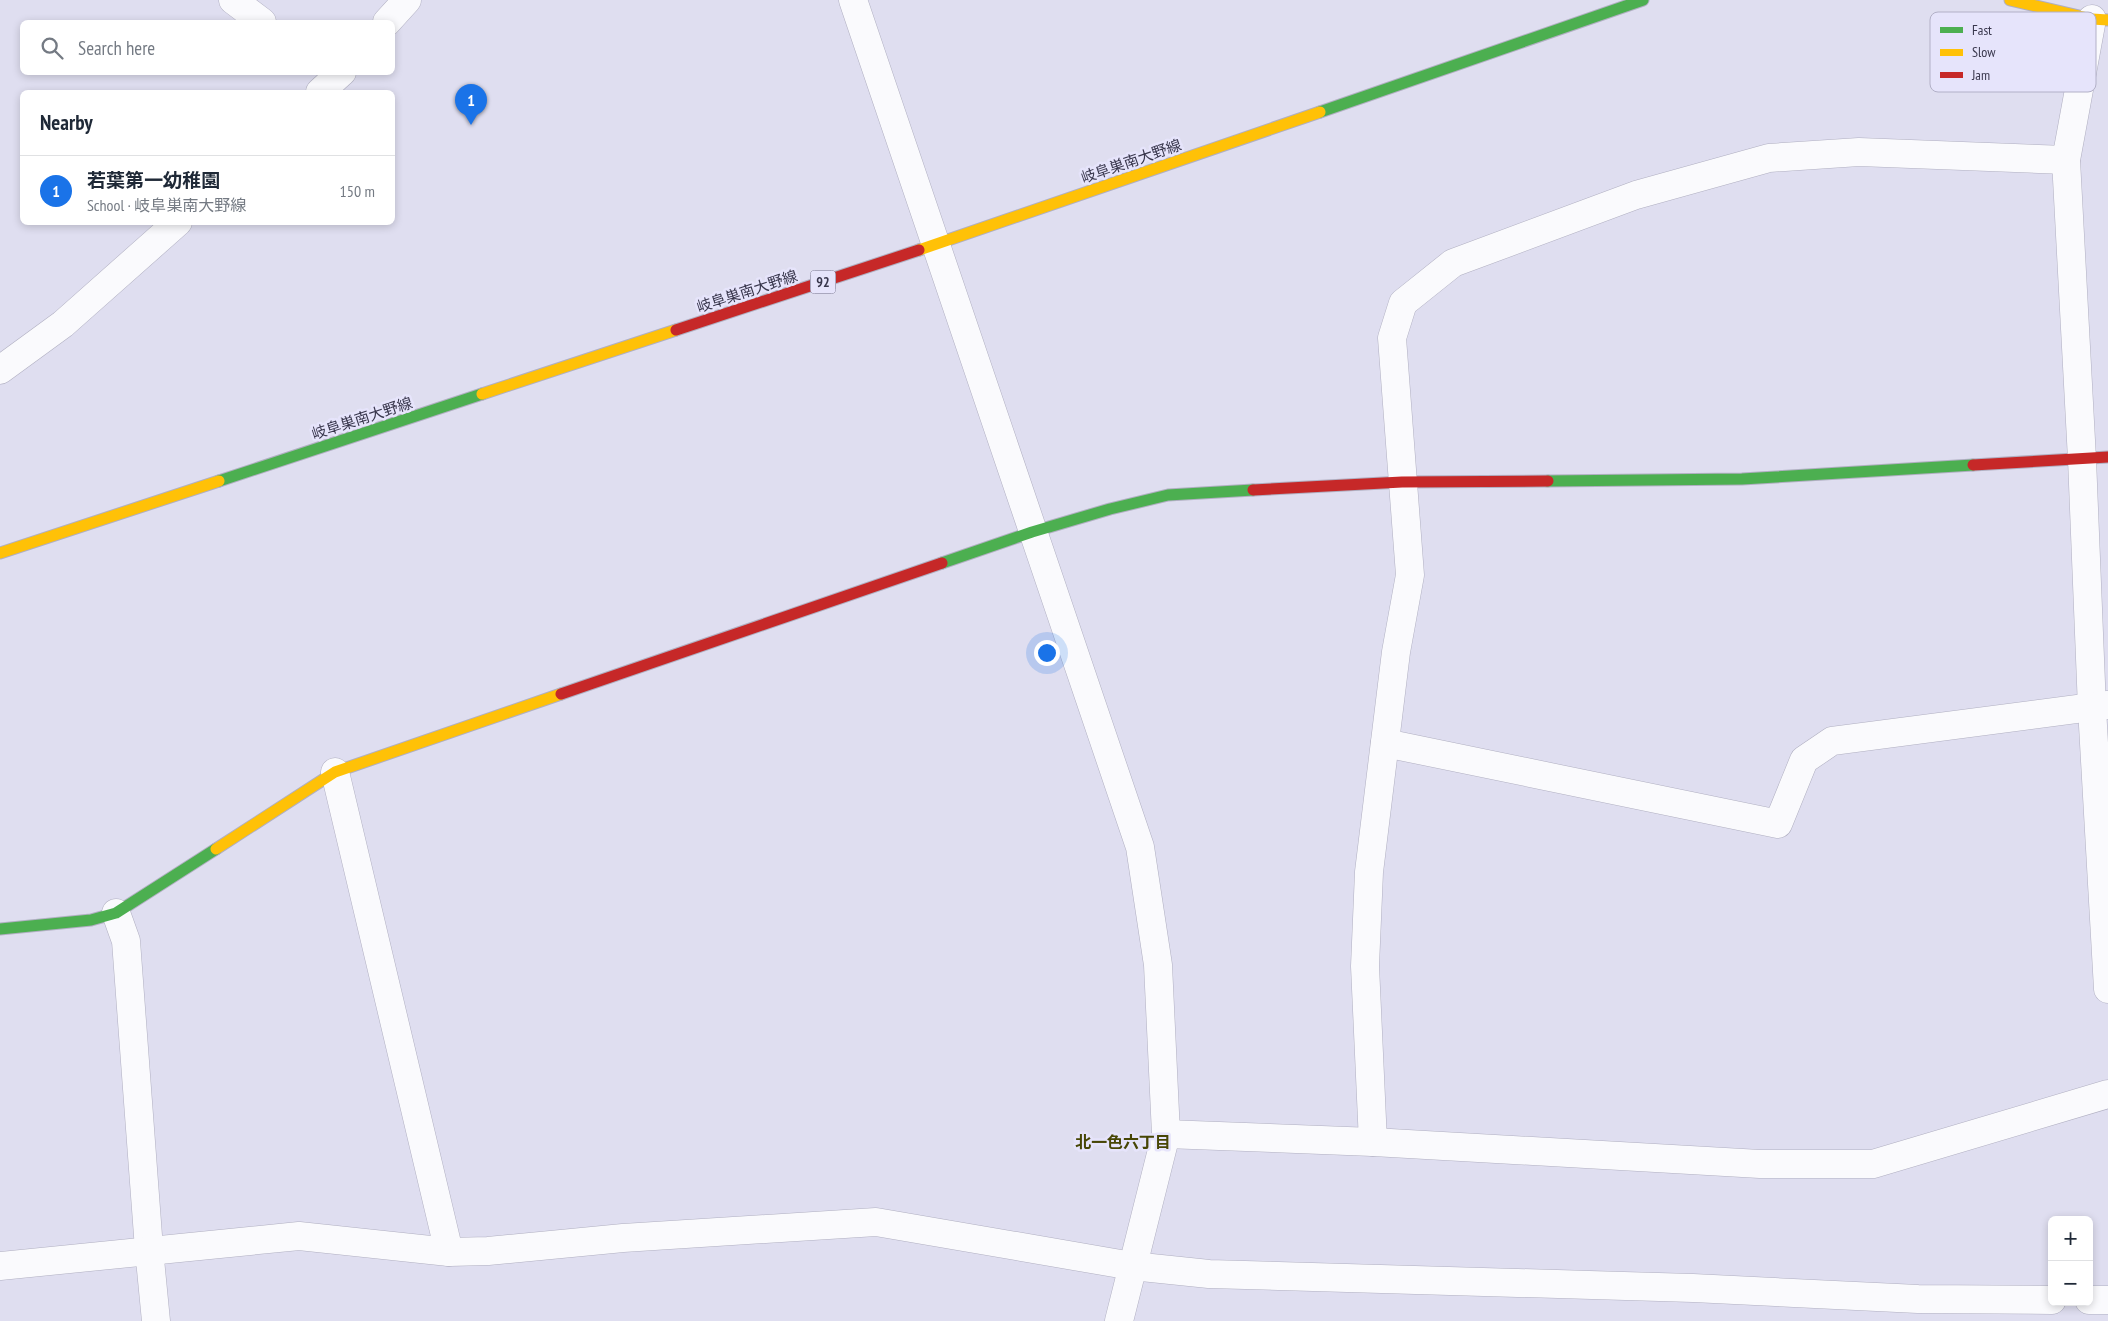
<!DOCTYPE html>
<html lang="en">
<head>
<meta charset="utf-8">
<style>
	:root { --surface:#fff; --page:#f2f2f3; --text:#1f2937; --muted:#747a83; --line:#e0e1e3; --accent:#1a73e8 }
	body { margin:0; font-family:"PT Sans Narrow","Noto Sans JP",sans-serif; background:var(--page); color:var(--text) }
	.controls { position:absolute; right:15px; bottom:15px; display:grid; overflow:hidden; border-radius:8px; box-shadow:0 2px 8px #0003 }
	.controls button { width:45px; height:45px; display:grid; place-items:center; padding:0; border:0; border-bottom:1px solid var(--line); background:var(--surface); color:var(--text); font:25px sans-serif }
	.you { position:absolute; left:1046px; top:652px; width:18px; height:18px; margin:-12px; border:4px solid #fff; border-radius:50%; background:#1a73e8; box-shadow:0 0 0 8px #1a73e833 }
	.badge { display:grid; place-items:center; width:32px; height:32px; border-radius:50%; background:var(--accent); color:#fff; font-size:16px; font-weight:700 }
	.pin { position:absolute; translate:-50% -41px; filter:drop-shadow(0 1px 2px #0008) }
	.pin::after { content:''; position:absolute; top:26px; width:18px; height:15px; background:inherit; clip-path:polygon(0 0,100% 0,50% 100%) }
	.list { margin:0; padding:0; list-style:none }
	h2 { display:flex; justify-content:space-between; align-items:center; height:65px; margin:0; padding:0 20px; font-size:21px }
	h2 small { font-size:16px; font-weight:400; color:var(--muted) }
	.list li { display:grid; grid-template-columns:32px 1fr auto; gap:15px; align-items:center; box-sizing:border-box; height:70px; padding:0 20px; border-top:1px solid var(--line) }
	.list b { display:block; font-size:19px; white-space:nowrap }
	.list p { margin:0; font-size:16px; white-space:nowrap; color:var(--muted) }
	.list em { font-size:16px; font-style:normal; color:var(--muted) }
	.icon { flex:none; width:28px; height:28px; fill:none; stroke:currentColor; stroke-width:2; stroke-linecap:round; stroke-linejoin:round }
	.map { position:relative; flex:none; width:2108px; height:1321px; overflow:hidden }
	.search { position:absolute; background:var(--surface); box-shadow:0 2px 8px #0003; left:20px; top:20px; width:375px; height:55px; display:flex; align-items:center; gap:12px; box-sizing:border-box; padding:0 18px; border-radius:8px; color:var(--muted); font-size:19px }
	.panel { position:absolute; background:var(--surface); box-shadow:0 2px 8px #0003; left:20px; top:90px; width:375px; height:135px; border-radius:8px }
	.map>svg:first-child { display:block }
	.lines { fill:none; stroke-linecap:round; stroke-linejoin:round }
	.street-casing { stroke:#b0afc1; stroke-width:29 }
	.fast-casing { stroke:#b0afc1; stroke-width:13 }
	.slow-casing { stroke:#b0afc1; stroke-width:13 }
	.jam-casing { stroke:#b0afc1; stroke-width:13 }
	.street { stroke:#fafafd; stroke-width:28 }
	.fast { stroke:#4caf50; stroke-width:11 }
	.slow { stroke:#ffc107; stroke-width:11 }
	.jam { stroke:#c62828; stroke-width:11 }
	.labels { text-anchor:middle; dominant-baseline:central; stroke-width:5; stroke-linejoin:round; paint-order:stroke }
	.shield { fill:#e6e4fb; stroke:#6d6b81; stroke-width:1 }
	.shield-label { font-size:14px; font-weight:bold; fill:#39374d }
	.street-label { font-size:15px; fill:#39374d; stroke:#e6e4fb }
	.neighbourhood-label { font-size:16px; font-weight:bold; fill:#474605; stroke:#e6e4fb }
	.key { fill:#e6e4fb; stroke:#b2b0c7; stroke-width:1 }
	.key-label { font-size:14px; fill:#39374d }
</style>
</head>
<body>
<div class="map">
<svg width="2108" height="1321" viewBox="0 0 2108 1321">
	<rect width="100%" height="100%" fill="#dfdef0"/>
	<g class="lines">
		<g class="street-casing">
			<g id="street">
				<path d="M233 0 262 22"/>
				<path d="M853 0 1140 847 1158 965 1166 1134 1119 1321"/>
				<path d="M2092 19 2066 160 2082 459 2092 708 2108 989"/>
				<path d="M387 22 407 0"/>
				<path d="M320 92 342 72"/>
				<path d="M0 370 63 324 178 222"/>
				<path d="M1385 743 1778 824 1804 760 1832 741 2108 705"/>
				<path d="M335 772 449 1252"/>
				<path d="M116 913 126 941 149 1249 156 1321"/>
				<path d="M1166 1134 1373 1142 1760 1164H1873L2108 1094"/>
				<path d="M1373 1142 1365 966 1369 872 1396 652 1410 575 1392 338 1403 303 1453 263 1636 195 1769 158 1859 152 2066 160"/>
				<path d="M0 1266 299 1236 449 1252 488 1251 623 1238 876 1222 1132 1266 1209 1274 1693 1288 1918 1299 2052 1300"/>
				<path d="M2089 1300H2108"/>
			</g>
		</g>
		<g class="fast-casing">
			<g id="fast">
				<path d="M1320 112 1643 0"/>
				<path d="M219 481 482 394"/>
				<path d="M1548 481 1742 479 1973 465"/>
				<path d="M942 563 1032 532 1110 509 1168 495 1253 490"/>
				<path d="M0 929 91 920 116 913 216 849"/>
			</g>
		</g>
		<g class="slow-casing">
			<g id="slow">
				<path d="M2010 0 2092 19 2108 20"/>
				<path d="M919 250 1320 112"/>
				<path d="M482 394 676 330"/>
				<path d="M0 553 219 481"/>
				<path d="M216 849 335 772 561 694"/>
			</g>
		</g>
		<g class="jam-casing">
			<g id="jam">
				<path d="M676 330 919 250"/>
				<path d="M1973 465 2108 457"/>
				<path d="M1253 490 1402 482 1548 481"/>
				<path d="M561 694 942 563"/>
			</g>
		</g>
		<use href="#street" class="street"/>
		<use href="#fast" class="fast"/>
		<use href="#slow" class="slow"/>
		<use href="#jam" class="jam"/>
	</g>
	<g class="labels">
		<rect class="shield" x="810.5" y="270.5" width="25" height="23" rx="4"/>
		<g class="shield-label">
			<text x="823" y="282">92</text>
		</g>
		<g class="street-label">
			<text transform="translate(1131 161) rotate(-19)">岐阜巣南大野線</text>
			<text transform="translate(747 291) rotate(-18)">岐阜巣南大野線</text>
			<text transform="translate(362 418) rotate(-18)">岐阜巣南大野線</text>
		</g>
		<g class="neighbourhood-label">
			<text x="1123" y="1142">北一色六丁目</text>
		</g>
	</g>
	<rect x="1930" y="12" width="166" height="80" rx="8" class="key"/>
	<rect x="1940" y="27" width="23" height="6" fill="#4caf50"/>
	<rect x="1940" y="49" width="23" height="7" fill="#ffc107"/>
	<rect x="1940" y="72" width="23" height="6" fill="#c62828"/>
	<g class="key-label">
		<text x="1972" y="35">Fast</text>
		<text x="1972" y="57">Slow</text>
		<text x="1972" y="80">Jam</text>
	</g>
</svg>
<div class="controls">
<button>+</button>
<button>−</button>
</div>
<div class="you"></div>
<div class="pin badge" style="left:471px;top:125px">1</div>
<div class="search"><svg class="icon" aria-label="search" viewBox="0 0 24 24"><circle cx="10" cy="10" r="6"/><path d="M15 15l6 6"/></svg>Search here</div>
<section class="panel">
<h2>Nearby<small></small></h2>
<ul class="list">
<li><span class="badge">1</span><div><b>若葉第一幼稚園</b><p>School · 岐阜巣南大野線</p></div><em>150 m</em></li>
</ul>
</section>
</div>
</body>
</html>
